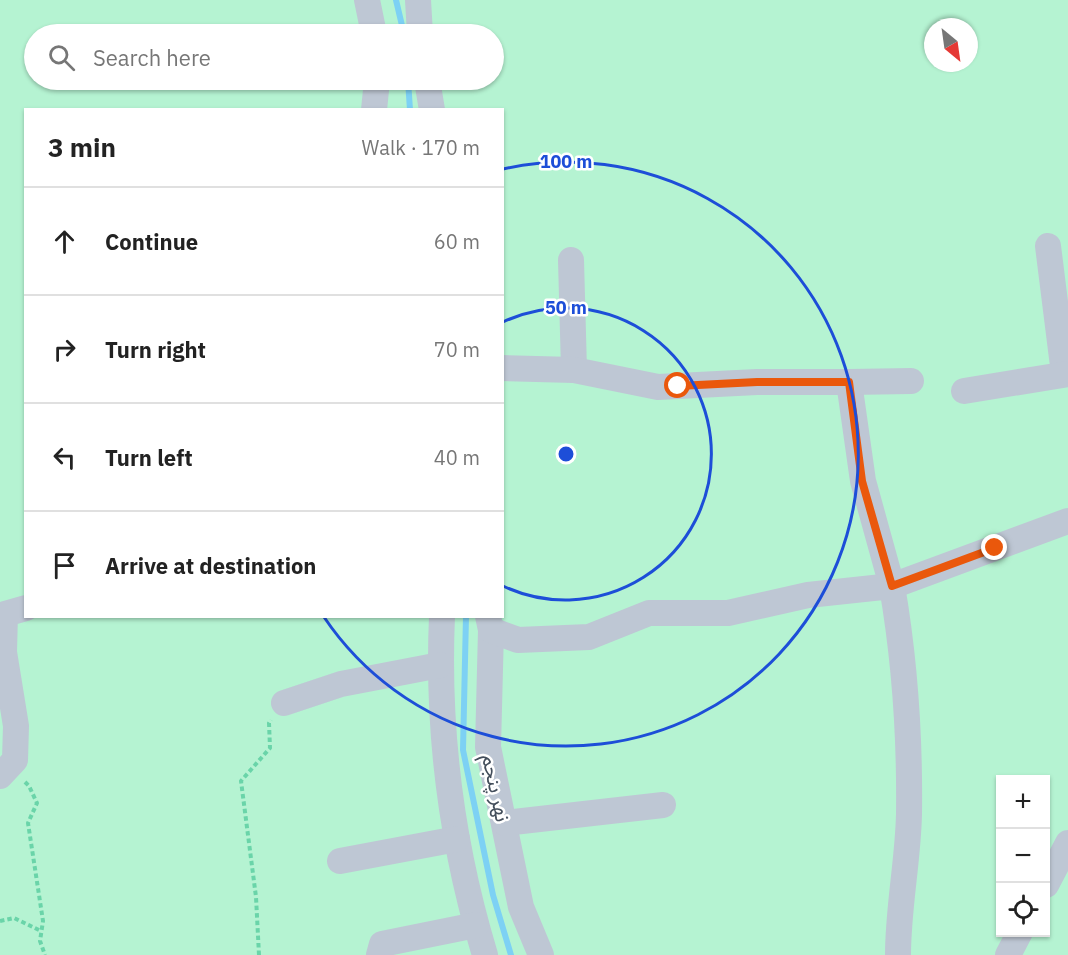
<!DOCTYPE html>
<html lang="en">
<head>
<meta charset="utf-8">
<style>
	:root { --surface:#fff; --page:#f2f2f2; --text:#222; --muted:#767676; --line:#e0e0e0 }
	body { margin:0; font-family:"IBM Plex Sans","Noto Sans Arabic",sans-serif; background:var(--page); color:var(--text) }
	.controls { position:absolute; right:18px; bottom:18px; display:grid; overflow:hidden; border-radius:0px; box-shadow:0 2px 4px #0004 }
	.controls button { width:54px; height:54px; display:grid; place-items:center; padding:0; border:0; border-bottom:2px solid var(--line); background:var(--surface); color:var(--text); font:30px sans-serif }
	.compass { position:absolute; left:924px; top:18px; width:54px; height:54px; border-radius:50%; background:var(--surface); box-shadow:0 2px 4px #0004; rotate:151deg }
	.stop { position:absolute; width:18px; height:18px; margin:-14px; border:4px solid #ea580c; border-radius:50%; background:#fff }
	.stop.end { background:#ea580c; border-color:#fff; box-shadow:0 2px 6px #0008 }
	.list { margin:0; padding:0; list-style:none }
	h2 { display:flex; justify-content:space-between; align-items:center; height:78px; margin:0; padding:0 24px; font-size:26px }
	h2 small { font-size:20px; font-weight:400; color:var(--muted) }
	.list li { display:grid; grid-template-columns:39px 1fr auto; gap:18px; align-items:center; box-sizing:border-box; height:108px; padding:0 24px; border-top:2px solid var(--line) }
	.list b { display:block; font-size:22px; white-space:nowrap }
	.list em { font-size:20px; font-style:normal; color:var(--muted) }
	.icon { flex:none; width:33px; height:33px; fill:none; stroke:currentColor; stroke-width:2; stroke-linecap:round; stroke-linejoin:round }
	.map { position:relative; flex:none; width:1068px; height:955px; overflow:hidden }
	.search { position:absolute; background:var(--surface); box-shadow:0 2px 4px #0004; left:24px; top:24px; width:480px; height:66px; display:flex; align-items:center; gap:15px; box-sizing:border-box; padding:0 21px; border-radius:33px; color:var(--muted); font-size:22px }
	.panel { position:absolute; background:var(--surface); box-shadow:0 2px 4px #0004; left:24px; top:108px; width:480px; height:510px; border-radius:0px }
	.map>svg:first-child { display:block }
	.green { fill:#b5f3d2; fill-rule:evenodd }
	.lines { fill:none; stroke-linecap:round; stroke-linejoin:round }
	.stream { stroke:#7dd1f4; stroke-width:6 }
	.path { stroke:#6ad4a9; stroke-width:4; stroke-dasharray:4.5 3; stroke-linecap:butt }
	.minor { stroke:#bec7d4; stroke-width:26 }
	.route { stroke:#ea580c; stroke-width:8 }
	.ring { fill:none; stroke:#1d4ed8; stroke-width:3 }
	.labels { text-anchor:middle; dominant-baseline:central; stroke-width:5; stroke-linejoin:round; paint-order:stroke }
	.street-label { font-size:21px; fill:#434e5b; stroke:#fff }
	.centre { fill:#1d4ed8; stroke:#fff; stroke-width:3 }
	.ring-label { font-size:18px; text-anchor:middle; font-weight:bold; fill:#1d4ed8; stroke:#fff; stroke-width:5; stroke-linejoin:round; paint-order:stroke }
</style>
</head>
<body>
<div class="map">
<svg width="1068" height="955" viewBox="0 0 1068 955">
	<rect width="100%" height="100%" fill="#efecec"/>
	<path class="green" d="M0 0H1068V955H0ZM933 27H969V63H933ZM34 34H494V80H34ZM26 110H502V616H26ZM1000 780H1046V932H1000Z"/>
	<g class="lines">
		<g class="stream">
			<path d="M396 0 404 34"/>
			<path d="M408 80 410 110"/>
			<path d="M466 616 463 750 493 895 511 955"/>
		</g>
		<g class="path">
			<path d="M25 782 29 786 37 803 28 823 43 921 40 941 45 955"/>
			<path d="M0 921 14 918 41 931"/>
			<path d="M259 955 256 897 241 781 270 748 269 723 271 720"/>
		</g>
		<g class="minor">
			<path d="M367 0 374 34"/>
			<path d="M418 0 420 34"/>
			<path d="M427 80 432 110"/>
			<path d="M374 110 377 80"/>
			<path d="M1048 246 1064 374"/>
			<path d="M571 260 574 370"/>
			<path d="M502 368 574 370 658 387 757 382H849L863 481 892 586 1068 521"/>
			<path d="M849 382 911 381"/>
			<path d="M964 391 1068 374"/>
			<path d="M442 616C437 730 452 846 485 955"/>
			<path d="M488 616 491 630 488 747 521 907 541 955"/>
			<path d="M491 630 518 640 589 637 649 613H728L808 595 892 586C905 662 910 737 909 814 908 861 898 908 898 955"/>
			<path d="M284 703 341 684 440 665"/>
			<path d="M0 776 15 760 16 726 4 652 5 614 26 608"/>
			<path d="M505 823 663 805"/>
			<path d="M340 861 457 839"/>
			<path d="M1046 885 1068 843"/>
			<path d="M379 955 382 944 476 925"/>
			<path d="M1008 955 1020 932"/>
		</g>
	</g>
	<g class="lines">
		<path class="route" d="M678 386 757 382H849L862 481 892 586 995 548"/>
	</g>
	<g class="ring">
		<path d="M503 322A146 146 0 1 1 503 586"/>
		<path d="M503 169A292 292 0 1 1 324 617"/>
	</g>
	<g class="labels">
		<g class="street-label">
			<text transform="translate(497 788) rotate(78)">نهر پنجم</text>
		</g>
	</g>
	<circle cx="566" cy="454" r="9" class="centre"/>
	<g class="ring-label">
		<text x="566" y="168">100 m</text>
		<text x="566" y="314">50 m</text>
	</g>
</svg>
<div class="controls">
<button>+</button>
<button>−</button>
<button><svg class="icon" aria-label="locate" viewBox="0 0 24 24"><circle cx="12" cy="12" r="6"/><path d="M12 2v4M12 18v4M2 12h4M18 12h4"/></svg></button>
</div>
<svg class="compass" viewBox="-18 -18 36 36"><path d="M0-13l5 13h-10z" fill="#e53935"/><path d="M0 13l5-13h-10z" fill="#767676"/></svg>
<div class="stop" style="left:678px;top:386px"></div>
<div class="stop end" style="left:995px;top:548px"></div>
<div class="search"><svg class="icon" aria-label="search" viewBox="0 0 24 24"><circle cx="10" cy="10" r="6"/><path d="M15 15l6 6"/></svg>Search here</div>
<section class="panel">
<h2>3 min<small>Walk · 170 m</small></h2>
<ul class="list">
<li><svg class="icon" aria-label="ahead" viewBox="0 0 24 24"><path d="M12 20V5M6 11l6-6 6 6"/></svg><div><b>Continue</b></div><em>60 m</em></li>
<li><svg class="icon" aria-label="right" viewBox="0 0 24 24"><path d="M7 20v-9h11M14 6l5 5-5 5"/></svg><div><b>Turn right</b></div><em>70 m</em></li>
<li><svg class="icon" aria-label="left" viewBox="0 0 24 24"><path d="M17 20v-9H6M10 6l-5 5 5 5"/></svg><div><b>Turn left</b></div><em>40 m</em></li>
<li><svg class="icon" aria-label="arrive" viewBox="0 0 24 24"><path d="M6 21V4h12l-3 4 3 4H6"/></svg><div><b>Arrive at destination</b></div></li>
</ul>
</section>
</div>
</body>
</html>
